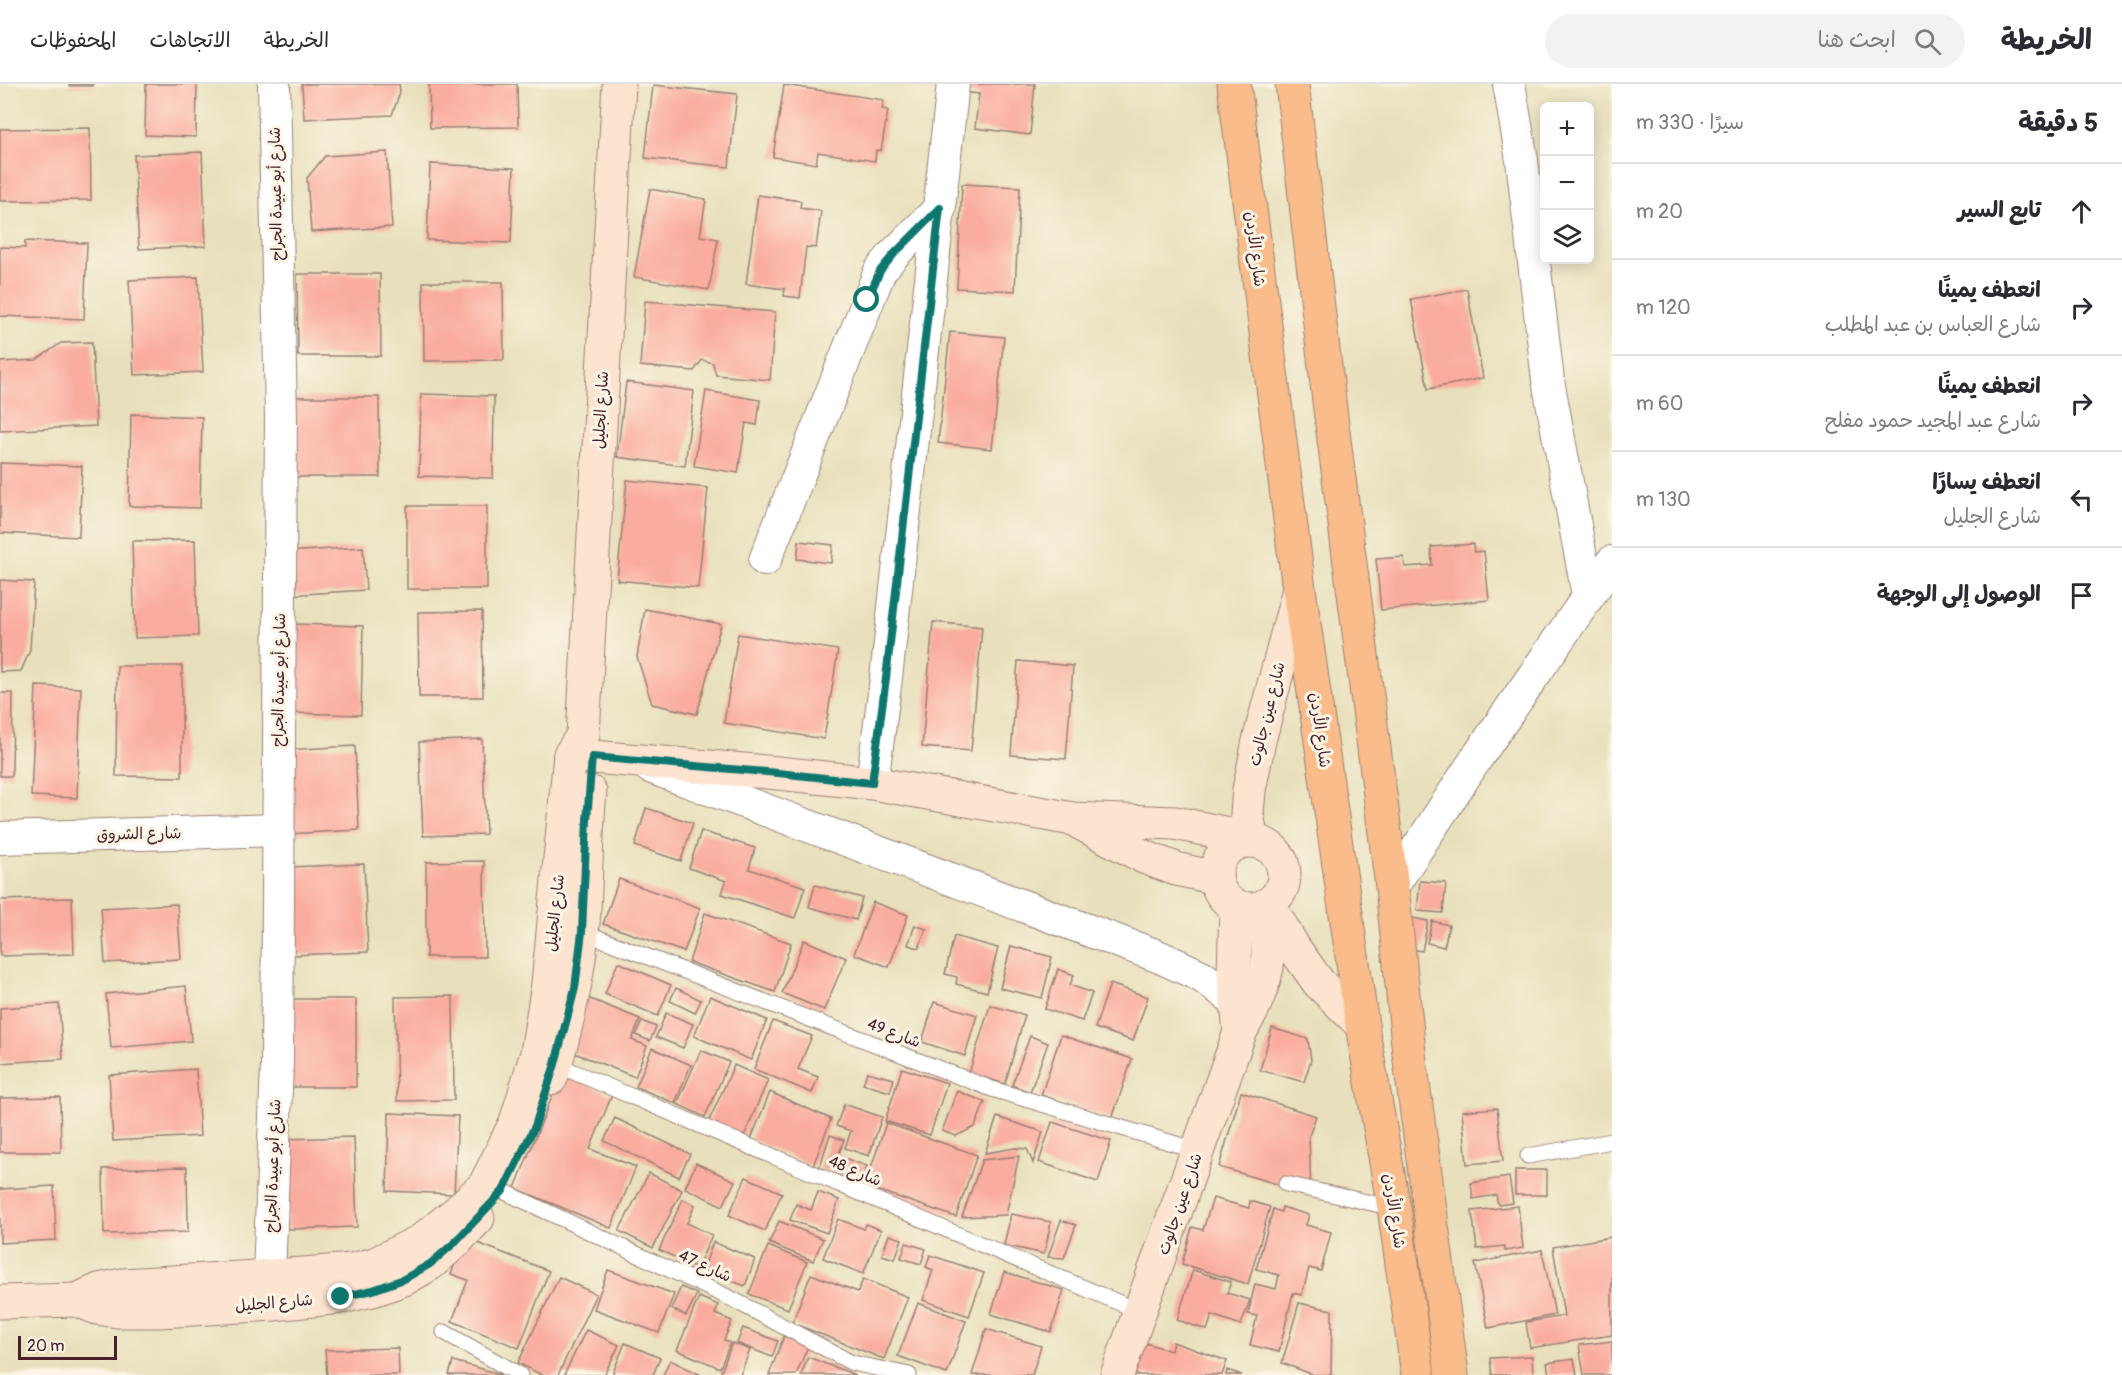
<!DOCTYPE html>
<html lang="ar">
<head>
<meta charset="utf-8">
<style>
	:root { --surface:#fff; --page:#f2f2f3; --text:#2b2b33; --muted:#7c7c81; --line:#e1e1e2 }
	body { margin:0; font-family:Pangolin,"Playpen Sans Arabic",sans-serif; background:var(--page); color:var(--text); direction:rtl }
	.controls { position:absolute; right:18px; top:18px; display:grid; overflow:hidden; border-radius:9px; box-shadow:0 3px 15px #0003 }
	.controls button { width:54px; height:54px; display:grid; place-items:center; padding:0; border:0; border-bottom:2px solid var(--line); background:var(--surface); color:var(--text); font:30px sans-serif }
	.scale { position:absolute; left:18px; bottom:15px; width:99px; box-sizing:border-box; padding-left:6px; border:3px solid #4a1f2b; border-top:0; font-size:16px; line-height:21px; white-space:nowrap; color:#4a1f2b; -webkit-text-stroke:4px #fcf5e5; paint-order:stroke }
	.stop { position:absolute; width:18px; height:18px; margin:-14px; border:4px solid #0f766e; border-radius:50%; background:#fff }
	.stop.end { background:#0f766e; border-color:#fff; box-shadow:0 2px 6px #0008 }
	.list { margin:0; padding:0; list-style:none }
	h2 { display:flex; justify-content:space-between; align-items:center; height:78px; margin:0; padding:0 24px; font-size:26px }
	h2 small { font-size:20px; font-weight:400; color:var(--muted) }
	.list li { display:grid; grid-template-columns:39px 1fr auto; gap:18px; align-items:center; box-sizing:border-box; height:96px; padding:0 24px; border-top:2px solid var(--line) }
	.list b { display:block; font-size:22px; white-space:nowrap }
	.list p { margin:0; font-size:20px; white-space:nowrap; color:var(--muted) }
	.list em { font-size:20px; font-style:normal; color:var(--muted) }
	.icon { flex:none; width:33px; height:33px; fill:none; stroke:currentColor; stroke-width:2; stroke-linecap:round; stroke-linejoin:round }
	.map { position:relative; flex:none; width:1612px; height:1291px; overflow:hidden; direction:ltr }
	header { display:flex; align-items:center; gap:36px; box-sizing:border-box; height:84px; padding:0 30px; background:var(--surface); border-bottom:2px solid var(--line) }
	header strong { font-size:28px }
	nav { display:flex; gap:33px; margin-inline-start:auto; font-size:21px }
	.search { width:420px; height:54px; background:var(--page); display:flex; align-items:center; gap:15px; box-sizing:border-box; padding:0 21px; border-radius:33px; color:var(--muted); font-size:22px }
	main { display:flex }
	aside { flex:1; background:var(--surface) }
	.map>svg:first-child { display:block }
	.building { fill:#faac9e }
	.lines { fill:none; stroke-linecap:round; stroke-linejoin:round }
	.lane-casing { stroke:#998074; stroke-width:17 }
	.street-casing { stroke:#998074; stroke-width:34 }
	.secondary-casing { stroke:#998074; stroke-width:35 }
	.highway-casing { stroke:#998074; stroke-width:35 }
	.lane { stroke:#fff; stroke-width:15 }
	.street { stroke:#fff; stroke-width:32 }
	.secondary { stroke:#fde4d0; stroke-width:33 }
	.highway { stroke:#f9bc8a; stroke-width:33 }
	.route { stroke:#0f766e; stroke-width:8 }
	.labels { text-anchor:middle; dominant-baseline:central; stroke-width:6; stroke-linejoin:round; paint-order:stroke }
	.street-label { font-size:16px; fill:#4a1f2b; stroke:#fcf5e5 }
</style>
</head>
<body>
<header>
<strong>الخريطة</strong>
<div class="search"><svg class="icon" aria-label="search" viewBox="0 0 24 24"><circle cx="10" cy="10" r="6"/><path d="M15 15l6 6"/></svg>ابحث هنا</div>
<nav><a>الخريطة</a><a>الاتجاهات</a><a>المحفوظات</a></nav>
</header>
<main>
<aside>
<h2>5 دقيقة<small>سيرًا · 330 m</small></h2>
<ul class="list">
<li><svg class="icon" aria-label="ahead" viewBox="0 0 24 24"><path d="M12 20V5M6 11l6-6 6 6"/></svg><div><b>تابع السير</b></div><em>20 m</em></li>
<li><svg class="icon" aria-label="right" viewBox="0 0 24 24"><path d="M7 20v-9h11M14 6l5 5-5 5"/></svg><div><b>انعطف يمينًا</b><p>شارع العباس بن عبد المطلب</p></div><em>120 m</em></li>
<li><svg class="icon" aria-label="right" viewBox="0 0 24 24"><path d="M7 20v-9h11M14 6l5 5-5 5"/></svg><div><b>انعطف يمينًا</b><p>شارع عبد المجيد حمود مفلح</p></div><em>60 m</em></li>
<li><svg class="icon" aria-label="left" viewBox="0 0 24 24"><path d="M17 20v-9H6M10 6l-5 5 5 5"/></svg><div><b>انعطف يسارًا</b><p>شارع الجليل</p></div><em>130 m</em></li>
<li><svg class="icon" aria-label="arrive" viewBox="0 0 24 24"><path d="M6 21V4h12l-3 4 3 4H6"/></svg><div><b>الوصول إلى الوجهة</b></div></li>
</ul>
</aside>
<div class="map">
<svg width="1612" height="1291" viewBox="0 0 1612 1291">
	<rect width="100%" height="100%" fill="#fcf5e5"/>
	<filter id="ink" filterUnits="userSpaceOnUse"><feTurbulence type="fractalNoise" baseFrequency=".0167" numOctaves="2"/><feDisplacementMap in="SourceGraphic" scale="12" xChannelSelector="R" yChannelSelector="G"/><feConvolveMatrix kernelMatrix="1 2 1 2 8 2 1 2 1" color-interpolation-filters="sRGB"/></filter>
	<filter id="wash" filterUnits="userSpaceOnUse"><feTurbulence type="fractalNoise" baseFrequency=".008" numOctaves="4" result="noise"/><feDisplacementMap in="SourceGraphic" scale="24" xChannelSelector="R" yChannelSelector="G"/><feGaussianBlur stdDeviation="1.35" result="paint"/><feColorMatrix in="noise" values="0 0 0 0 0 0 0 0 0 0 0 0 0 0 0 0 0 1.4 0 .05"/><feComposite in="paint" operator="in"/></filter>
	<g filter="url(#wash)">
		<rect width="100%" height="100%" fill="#e8e0bc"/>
		<g id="blocks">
			<g class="building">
				<rect x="69" y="0" width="24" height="2"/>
				<path d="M146 0H197L196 53 145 51Z"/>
				<path d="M302 0H399L400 8 392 31 304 35Z"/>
				<path d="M429 0H517L518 43 430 44Z"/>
				<path d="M955 0H1035L1030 51 975 44 979 10 954 7Z"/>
				<path d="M653 1 737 10 729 83 645 74Z"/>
				<path d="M784 1 884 16 882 25 888 26 881 67 876 66 875 77 818 68 816 80 773 73Z"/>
				<path d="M90 44 91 116 0 117V45Z"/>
				<path d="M202 68 206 162 139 165 134 71Z"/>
				<path d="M387 68 392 143 311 148 307 94 325 72Z"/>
				<path d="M430 80 514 84 511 159 427 156Z"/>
				<path d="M962 100 1020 103 1015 207 957 204Z"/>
				<path d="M650 105 706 115 700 152 718 155 709 206 634 193Z"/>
				<path d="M758 111 801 117 800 124 821 127 816 164 806 163 800 214 784 212 785 205 746 200Z"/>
				<path d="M25 157 87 159 84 235 0 232V163L25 164Z"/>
				<path d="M297 190H380L381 272H298Z"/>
				<path d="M198 193 203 288 134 291 129 196Z"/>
				<path d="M423 198H503L504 276 424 277Z"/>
				<path d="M1467 205 1483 294 1428 305 1411 215Z"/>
				<path d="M645 217 775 228 770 296 716 291 713 279 702 276 694 287 640 282Z"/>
				<path d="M950 248 1004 253 992 365 938 359Z"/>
				<path d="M92 258 96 342 0 347V278L36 276 61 259Z"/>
				<path d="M626 298 694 307 685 382 617 373Z"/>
				<path d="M706 307 760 316 757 341 746 339 738 389 694 382Z"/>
				<path d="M421 310 494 312 493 394 419 392Z"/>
				<path d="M292 313H379L380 393H292Z"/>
				<path d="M131 330 202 333 200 424 129 422Z"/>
				<path d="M0 379 82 382 79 453 0 449Z"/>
				<path d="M627 396 708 404 698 504 617 496Z"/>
				<rect x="407" y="422" width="80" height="83"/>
				<path d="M195 456 198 552 135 554 132 457Z"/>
				<path d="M799 457 833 461 831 479 797 475Z"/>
				<path d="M1473 460 1474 468 1484 467 1489 516 1381 526 1376 475 1404 473 1405 483 1432 481 1431 463Z"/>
				<path d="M363 463 366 506 289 511 286 468Z"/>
				<path d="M0 496 34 498 30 566 21 587 0 588Z"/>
				<path d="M645 525 721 540 697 630 652 620 637 573Z"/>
				<path d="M482 527 483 613H419L418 528Z"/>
				<path d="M933 538 982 543 971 667 922 663Z"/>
				<path d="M293 540 363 542 361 631 292 629Z"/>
				<path d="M738 550 838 566 824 655 724 639Z"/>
				<path d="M1018 577 1073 582 1066 675 1011 671Z"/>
				<path d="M117 582H182V693L116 692Z"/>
				<path d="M36 602 81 604 77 714 31 712Z"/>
				<path d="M0 609H13L12 692H0Z"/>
				<path d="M482 655 486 750 423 752 419 658Z"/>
				<path d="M355 662 359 746 287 750 283 666Z"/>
				<path d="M646 724 693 739 681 777 635 762Z"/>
				<path d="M701 747 755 764 749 785 805 803 795 834 722 810 726 797 689 784Z"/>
				<path d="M484 777 485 873H426V778Z"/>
				<path d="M364 780 368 868 292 871 288 783Z"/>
				<path d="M619 795 700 824 684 868 603 840Z"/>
				<path d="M1420 797 1446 799 1443 829 1417 827Z"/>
				<path d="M815 801 862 814 856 836 809 823Z"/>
				<path d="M72 814 74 870 0 872V816Z"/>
				<path d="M873 818 908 831 889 883 854 870Z"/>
				<path d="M177 820 181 875 105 879 101 824Z"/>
				<path d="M705 829 791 859 775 908 689 878Z"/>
				<path d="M1413 834 1428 837 1422 867 1408 865Z"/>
				<path d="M1432 837 1449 841 1444 863 1427 859Z"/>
				<path d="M915 841 926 845 919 864 908 861Z"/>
				<path d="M954 852 998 864 987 908 956 900 957 893 945 890Z"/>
				<path d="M804 856 846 874 824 926 782 909Z"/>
				<path d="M1011 862 1052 873 1042 914 1000 904Z"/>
				<path d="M618 878 671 901 658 932 605 910Z"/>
				<path d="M1058 885 1074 891 1070 901 1092 909 1082 937 1045 925Z"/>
				<path d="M1110 900 1148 913 1133 957 1095 944Z"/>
				<path d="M186 902 191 957 111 964 106 910Z"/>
				<path d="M676 904 701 916 695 929 670 917Z"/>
				<path d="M453 912 454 1016 397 1017 395 913Z"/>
				<path d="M583 912 640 935 632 956 647 962 635 993 562 964Z"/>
				<path d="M710 912 767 936 751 976 694 952Z"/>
				<rect x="290" y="915" width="66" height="88"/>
				<path d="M934 918 977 931 965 972 922 958Z"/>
				<path d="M59 920 63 975 0 979V924Z"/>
				<path d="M990 921 1025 931 1005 1000 969 989Z"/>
				<path d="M666 929 693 940 683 964 656 953Z"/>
				<path d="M642 937 656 943 650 957 636 951Z"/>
				<path d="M773 937 812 952 798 985 818 993 812 1009 754 985Z"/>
				<path d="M1272 944 1308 955 1311 976 1304 998 1260 986Z"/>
				<path d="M1061 951 1132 975 1112 1035 1041 1011Z"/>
				<path d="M1030 952 1048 959 1030 1008 1012 1001Z"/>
				<path d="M652 964 691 981 675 1019 636 1003Z"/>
				<path d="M701 966 729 978 705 1033 677 1020Z"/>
				<path d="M734 981 768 996 744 1052 709 1037Z"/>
				<path d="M902 984 947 999 930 1051 885 1037Z"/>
				<path d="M196 985 200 1052 113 1057 109 991Z"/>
				<path d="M867 988 894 995 890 1008 863 1000Z"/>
				<path d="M561 990 612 1011 590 1065 636 1083 611 1144 515 1104Z"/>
				<path d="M957 1007 985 1018 975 1043 956 1052 942 1047Z"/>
				<path d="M770 1008 831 1035 813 1082 751 1055Z"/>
				<path d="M1241 1008 1316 1032 1309 1052 1311 1110 1219 1083Z"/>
				<path d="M60 1013 61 1068H0V1014Z"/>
				<path d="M844 1020 882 1033 869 1072 845 1064 851 1047 836 1042Z"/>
				<path d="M1497 1024 1503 1077 1467 1080 1462 1027Z"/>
				<path d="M389 1029 458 1032 454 1110 387 1107Z"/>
				<path d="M997 1033 1043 1048 1033 1079 1027 1065 1015 1064 985 1069Z"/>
				<path d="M615 1034 690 1070 679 1093 604 1057Z"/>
				<path d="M1052 1038 1111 1057 1098 1098 1039 1078Z"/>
				<path d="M886 1039 977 1071 956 1133 865 1102Z"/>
				<path d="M830 1051 844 1056 838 1072 867 1082 861 1099 819 1085Z"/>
				<path d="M354 1053 357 1143 287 1145 283 1055Z"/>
				<path d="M1019 1072 1006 1131 962 1133 982 1076Z"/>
				<path d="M696 1079 735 1097 723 1122 685 1104Z"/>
				<path d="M187 1083 188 1148 104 1150 103 1085Z"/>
				<rect x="1515" y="1086" width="32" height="25"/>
				<path d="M649 1089 682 1106 653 1164 619 1147Z"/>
				<path d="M746 1093 782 1109 765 1147 729 1131Z"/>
				<path d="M1509 1093 1513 1119 1498 1121 1496 1111 1473 1115 1471 1099Z"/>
				<path d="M54 1102 56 1156 0 1159V1105Z"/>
				<path d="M818 1108 839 1116 827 1149 790 1136 796 1120 811 1126Z"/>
				<path d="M1213 1114 1249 1124 1250 1117 1270 1123 1248 1200 1182 1180 1192 1143 1203 1146Z"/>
				<path d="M683 1115 695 1121 687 1139 712 1151 697 1184 659 1166Z"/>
				<path d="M1518 1122 1523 1164 1505 1167V1162L1477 1165 1472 1127Z"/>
				<path d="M1282 1123 1309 1131 1306 1141 1331 1148 1321 1187 1309 1184 1302 1211 1293 1209 1279 1268 1250 1261 1257 1232 1248 1230 1255 1200 1276 1205 1279 1191 1256 1185 1273 1125 1281 1128Z"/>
				<path d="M1011 1130 1051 1138 1044 1170 1004 1161Z"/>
				<path d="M838 1135 864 1145 866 1140 881 1146 863 1190 823 1174Z"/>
				<path d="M1061 1136 1076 1141 1064 1174 1048 1173Z"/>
				<path d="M779 1137 823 1155 813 1177 769 1159Z"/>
				<path d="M889 1151 902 1155 895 1175 882 1171Z"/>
				<path d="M1612 1153V1251L1530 1264 1526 1238 1564 1232 1553 1163Z"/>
				<path d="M465 1154 549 1187 519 1264 452 1237 468 1196 451 1190Z"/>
				<path d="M713 1158 755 1175 745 1202 703 1186Z"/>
				<path d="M906 1159 926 1165 921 1180 901 1174Z"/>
				<path d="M768 1162 807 1178 788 1225 749 1210Z"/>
				<path d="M1542 1166 1555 1231 1488 1244 1475 1179Z"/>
				<path d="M930 1171 984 1189 969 1232 923 1216 933 1186 926 1183Z"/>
				<path d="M608 1186 674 1210 659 1249 594 1225Z"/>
				<path d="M1193 1186 1231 1198 1227 1209 1250 1216 1241 1241 1212 1231 1207 1246 1177 1236Z"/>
				<path d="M1004 1188 1064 1206 1051 1248 991 1230Z"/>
				<path d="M811 1190 858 1208 863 1195 908 1213 884 1275 792 1239Z"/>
				<path d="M559 1193 596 1210 558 1291H542L518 1279Z"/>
				<path d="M681 1203 697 1210 686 1232 671 1225Z"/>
				<path d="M699 1213 718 1221 715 1230 732 1237 724 1256 730 1259 720 1284 677 1266Z"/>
				<path d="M918 1219 966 1237 947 1290 898 1272Z"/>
				<path d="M1299 1219 1332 1226 1331 1291H1314L1282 1279Z"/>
				<path d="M743 1244 778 1257 772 1273 737 1259Z"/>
				<path d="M986 1245 1041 1262 1032 1291H972Z"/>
				<path d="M586 1246 619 1261 604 1291H564Z"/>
				<path d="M784 1252 808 1262 796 1291H769Z"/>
				<path d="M1612 1257V1291H1584L1579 1261Z"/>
				<path d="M1173 1258 1227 1277 1222 1291H1135L1146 1259 1171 1267Z"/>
				<path d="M625 1259 660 1274 653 1291H612Z"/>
				<path d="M732 1259 750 1266 740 1291H720Z"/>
				<path d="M398 1264 399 1291H327L325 1266Z"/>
				<path d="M1532 1272 1533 1291H1492L1490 1274Z"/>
				<path d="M808 1273 855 1291H801Z"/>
				<path d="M1574 1275 1577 1291H1549L1547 1279Z"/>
				<path d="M670 1276 701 1291H663Z"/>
				<path d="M453 1277 500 1290V1291H449Z"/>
				<path d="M1227 1286 1242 1291H1226Z"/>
			</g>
		</g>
	</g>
	<g filter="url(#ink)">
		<use href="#blocks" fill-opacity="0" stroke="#998074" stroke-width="1.5"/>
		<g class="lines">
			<g class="lane-casing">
				<g id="lane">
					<path d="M583 848 992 1005 1199 1067"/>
					<path d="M555 980 1141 1228"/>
					<path d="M1528 1072 1612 1057"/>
					<path d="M1286 1100 1394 1124"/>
					<path d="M485 1101 503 1107 732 1215 852 1279 909 1291"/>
					<path d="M444 1248 520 1291"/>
				</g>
			</g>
			<g class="street-casing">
				<g id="street">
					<path d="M1509 0 1522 76 1548 296 1588 511"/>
					<path d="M765 476 880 187 894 170 940 124"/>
					<path d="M650 683 1160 873 1201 892 1252 928"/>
					<path d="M872 699 886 594 953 0"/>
					<path d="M0 754 278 746"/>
					<path d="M1392 803 1476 675 1612 478"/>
					<path d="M269 1192 277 980 281 332 274 0"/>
				</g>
			</g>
			<g class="secondary-casing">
				<g id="secondary">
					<path d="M570 671 778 689 872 699 1073 735 1175 739 1223 749 1242 758"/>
					<path d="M1080 739 1144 773 1176 785 1216 794"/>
					<path d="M1252 757 1247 730 1249 706 1259 657 1299 505"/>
					<circle cx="1250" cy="791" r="34"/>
					<path d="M1268 820 1294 864 1319 899 1362 941"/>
					<path d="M1236 822 1234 890 1240 948"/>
					<path d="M551 994C566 947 577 899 582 850 587 803 585 755 590 708"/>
					<path d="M77 1216 99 1206 123 1201 303 1190 352 1186 375 1180 422 1156 457 1128 485 1101 516 1038 537 969 548 900 570 671 583 651 619 0"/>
					<path d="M0 1218 77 1216 97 1224 117 1227H160L274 1220 341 1213 373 1206 404 1195 430 1180 453 1160 478 1134"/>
					<path d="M1117 1291 1240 948C1252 928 1263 906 1267 883 1270 864 1266 841 1264 822"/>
				</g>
			</g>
			<g class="highway-casing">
				<g id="highway">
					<path d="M1234 0 1299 505 1362 941 1394 1124 1418 1291"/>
					<path d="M1292 0 1329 317 1392 803 1409 969 1452 1291"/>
				</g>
			</g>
			<use href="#lane" class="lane"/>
			<use href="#street" class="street"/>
			<use href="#secondary" class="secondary"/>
			<use href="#highway" class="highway"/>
		</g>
	</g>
	<g class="lines" filter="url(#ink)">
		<path class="route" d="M341 1213 373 1206 404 1195 430 1180 453 1160 503 1107 535 1042 555 980 575 904 582 848 587 736 592 673 778 689 872 699 886 594 940 124 894 170 880 187 867 216"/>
	</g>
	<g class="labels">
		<g class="street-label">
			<text transform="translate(276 110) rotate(-91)">شارع أبو عبيدة الجراح</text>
			<text transform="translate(1255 165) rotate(83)">شارع الأردن</text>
			<text transform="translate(601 326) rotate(-87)">شارع الجليل</text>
			<text transform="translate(279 596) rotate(-89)">شارع أبو عبيدة الجراح</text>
			<text transform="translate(1267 630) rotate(-76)">شارع عين جالوت</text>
			<text transform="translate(1320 646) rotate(82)">شارع الأردن</text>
			<text transform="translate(139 750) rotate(-1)">شارع الشروق</text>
			<text transform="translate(555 829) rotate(-84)">شارع الجليل</text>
			<text transform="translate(894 949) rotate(21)">شارع 49</text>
			<text transform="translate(273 1082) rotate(-88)">شارع أبو عبيدة الجراح</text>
			<text transform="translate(855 1087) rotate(23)">شارع 48</text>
			<text transform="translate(1180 1120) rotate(-71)">شارع عين جالوت</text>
			<text transform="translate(1394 1127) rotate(81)">شارع الأردن</text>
			<text transform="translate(705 1182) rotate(25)">شارع 47</text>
			<text transform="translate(274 1219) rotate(-5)">شارع الجليل</text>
		</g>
	</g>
</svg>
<div class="controls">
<button>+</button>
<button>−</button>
<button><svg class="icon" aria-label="layers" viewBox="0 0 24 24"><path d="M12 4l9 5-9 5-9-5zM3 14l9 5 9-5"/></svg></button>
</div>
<div class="scale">20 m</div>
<div class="stop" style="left:867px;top:216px"></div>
<div class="stop end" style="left:341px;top:1213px"></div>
</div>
</main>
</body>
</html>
